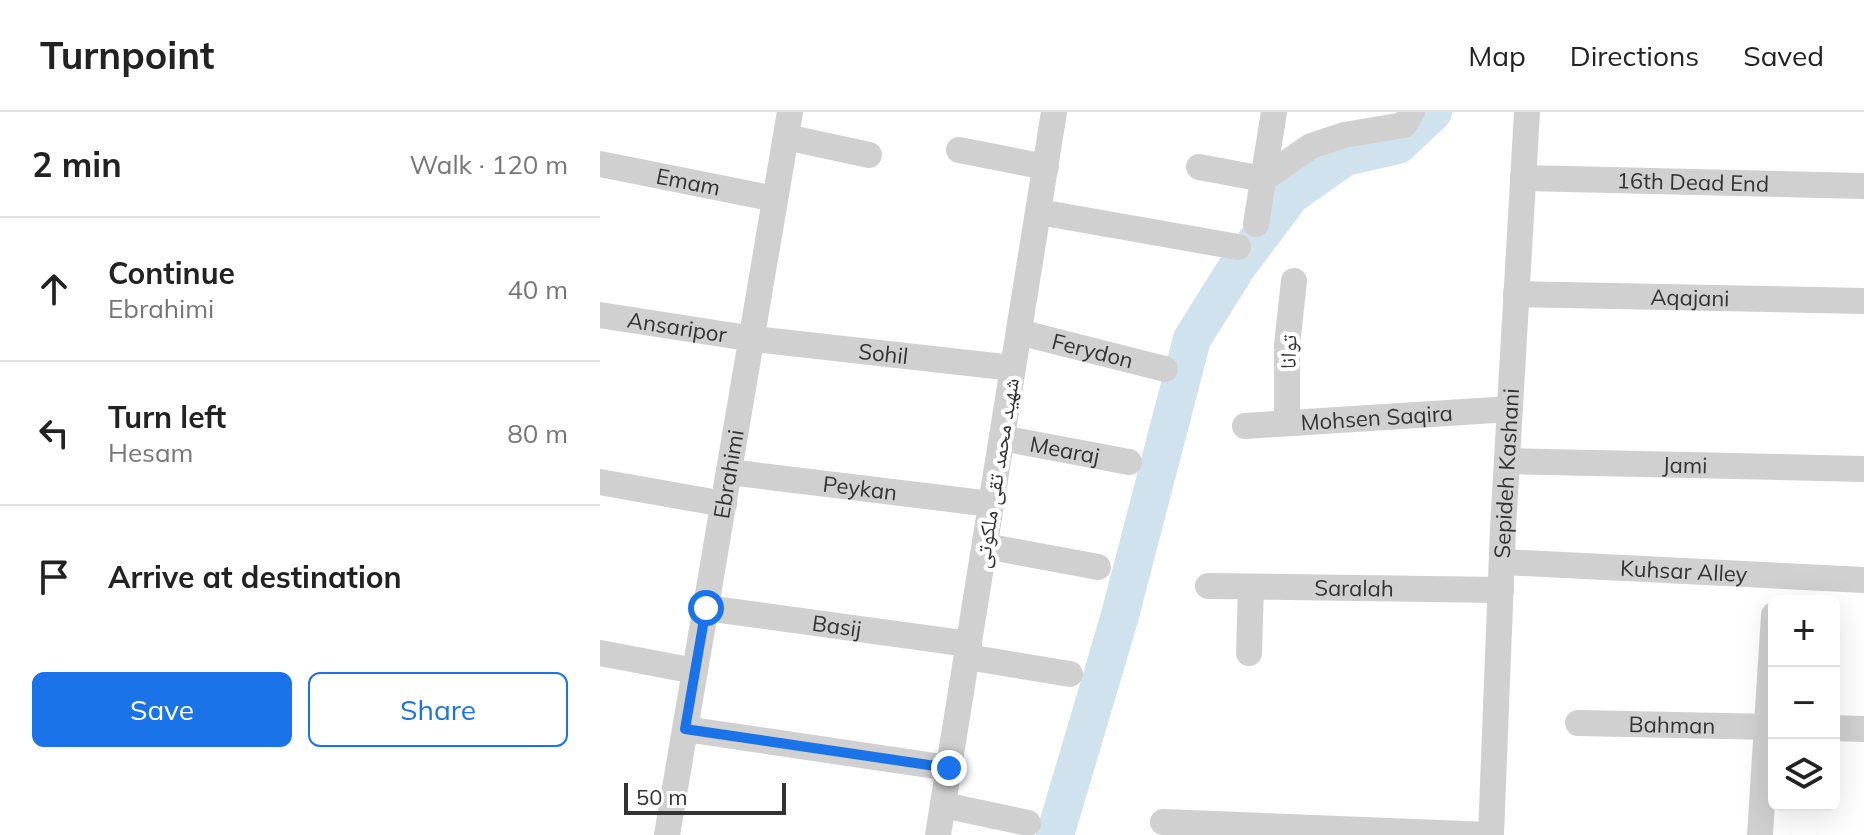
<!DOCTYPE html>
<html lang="en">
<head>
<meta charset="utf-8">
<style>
	:root { --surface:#fff; --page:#f2f2f2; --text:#222; --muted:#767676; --line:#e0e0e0; --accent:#1a73e8 }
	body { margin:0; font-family:Mulish,"Noto Naskh Arabic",sans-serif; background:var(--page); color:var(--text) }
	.controls { position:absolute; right:24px; bottom:24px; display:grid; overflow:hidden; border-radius:12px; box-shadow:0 8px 32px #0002 }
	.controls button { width:72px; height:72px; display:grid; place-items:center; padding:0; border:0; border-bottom:2px solid var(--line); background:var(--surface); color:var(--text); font:40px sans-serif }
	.scale { position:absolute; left:24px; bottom:20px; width:162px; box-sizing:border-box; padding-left:8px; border:4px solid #333; border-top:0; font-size:22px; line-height:28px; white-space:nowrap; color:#333; -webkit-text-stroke:6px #fff; paint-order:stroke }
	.stop { position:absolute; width:24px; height:24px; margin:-18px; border:6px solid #1a73e8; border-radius:50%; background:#fff }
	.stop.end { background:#1a73e8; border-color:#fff; box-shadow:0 2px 8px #0008 }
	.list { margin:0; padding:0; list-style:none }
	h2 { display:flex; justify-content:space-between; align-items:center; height:104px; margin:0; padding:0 32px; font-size:34px }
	h2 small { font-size:26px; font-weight:400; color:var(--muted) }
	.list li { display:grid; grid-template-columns:52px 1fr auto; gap:24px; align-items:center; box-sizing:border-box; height:144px; padding:0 32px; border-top:2px solid var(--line) }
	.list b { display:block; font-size:30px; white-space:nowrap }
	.list p { margin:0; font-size:26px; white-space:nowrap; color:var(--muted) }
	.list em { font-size:26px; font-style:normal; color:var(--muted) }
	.actions { display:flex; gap:16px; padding:24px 32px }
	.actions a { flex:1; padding:18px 0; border:2px solid var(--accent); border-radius:12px; text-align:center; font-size:28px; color:var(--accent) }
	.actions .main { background:var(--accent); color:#fff }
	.icon { flex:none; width:44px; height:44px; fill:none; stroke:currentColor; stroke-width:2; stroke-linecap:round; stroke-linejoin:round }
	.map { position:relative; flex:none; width:1264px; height:723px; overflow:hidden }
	header { display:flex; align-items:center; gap:48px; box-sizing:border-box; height:112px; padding:0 40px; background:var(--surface); border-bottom:2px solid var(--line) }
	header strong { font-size:38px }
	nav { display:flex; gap:44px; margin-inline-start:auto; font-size:28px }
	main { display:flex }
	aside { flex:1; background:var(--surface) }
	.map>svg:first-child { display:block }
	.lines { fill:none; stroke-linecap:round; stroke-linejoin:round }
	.river { stroke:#cfe2ee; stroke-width:38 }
	.minor { stroke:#d0d0d0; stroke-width:26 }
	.route { stroke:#1a73e8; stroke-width:10 }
	.labels { text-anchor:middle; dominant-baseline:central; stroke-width:8; stroke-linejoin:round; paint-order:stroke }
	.street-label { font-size:22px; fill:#333; stroke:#fff }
</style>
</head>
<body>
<header>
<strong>Turnpoint</strong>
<nav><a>Map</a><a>Directions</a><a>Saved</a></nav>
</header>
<main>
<aside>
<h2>2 min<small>Walk · 120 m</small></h2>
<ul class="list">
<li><svg class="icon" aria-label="ahead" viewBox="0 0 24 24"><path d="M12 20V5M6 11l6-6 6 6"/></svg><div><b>Continue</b><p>Ebrahimi</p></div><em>40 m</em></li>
<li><svg class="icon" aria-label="left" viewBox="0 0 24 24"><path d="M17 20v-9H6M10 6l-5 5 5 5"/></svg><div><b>Turn left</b><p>Hesam</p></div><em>80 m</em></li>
<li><svg class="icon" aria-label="arrive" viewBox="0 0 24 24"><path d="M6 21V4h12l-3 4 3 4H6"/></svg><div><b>Arrive at destination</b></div></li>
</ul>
<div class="actions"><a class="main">Save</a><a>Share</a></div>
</aside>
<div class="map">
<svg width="1264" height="723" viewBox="0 0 1264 723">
	<rect width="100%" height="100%" fill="#fff"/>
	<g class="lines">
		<path class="river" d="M455 723 519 507 592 227 637 155 691 83 745 45 798 33 833 0"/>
		<g class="minor">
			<path d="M186 25 269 43"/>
			<path d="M359 38 446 55"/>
			<path id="s1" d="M0 52 175 87"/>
			<path d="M599 55 663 67 711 34 744 23 804 13 812 0"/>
			<path id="s2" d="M923 66 1264 74"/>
			<path d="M439 100 638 135"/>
			<path d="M656 112 674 0"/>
			<path id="s3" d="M916 182 1264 189"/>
			<path id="s4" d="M0 203 154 227 413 256"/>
			<path id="s5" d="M419 220 565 257"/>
			<path d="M687 311V233L694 169"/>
			<path id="s6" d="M645 314 910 297"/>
			<path id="s7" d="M402 326 529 350"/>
			<path id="s8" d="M907 349 1264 357"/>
			<path id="s9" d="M129 360 391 392"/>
			<path d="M0 370 124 392"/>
			<path d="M385 434 498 455"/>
			<path id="s10" d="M902 450 1264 468"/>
			<path id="s11" d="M608 474 901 478"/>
			<path id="s12" d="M106 496 369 532"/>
			<path d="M0 541 95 559"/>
			<path d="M649 541 651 475"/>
			<path d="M367 545 470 562"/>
			<path id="s13" d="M978 611 1174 615"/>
			<path d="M1234 616 1264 617"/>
			<path d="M85 617 349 656"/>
			<path d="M343 693 428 711"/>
			<path d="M563 710 890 723"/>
			<path id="s14" d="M67 723 190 0"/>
			<path d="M338 723 454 0"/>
			<path id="s15" d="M891 723 903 416 927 0"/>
			<path d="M1160 723 1174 503"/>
		</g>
	</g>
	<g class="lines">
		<path class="route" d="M106 496 85 617 349 656"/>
	</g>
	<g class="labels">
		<g class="street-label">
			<text stroke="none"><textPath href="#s1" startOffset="90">Emam</textPath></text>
			<text stroke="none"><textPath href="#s2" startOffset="170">16th Dead End</textPath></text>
			<text stroke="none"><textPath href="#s3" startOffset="174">Aqajani</textPath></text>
			<text stroke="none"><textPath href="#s4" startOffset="78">Ansaripor</textPath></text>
			<text stroke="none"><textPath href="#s5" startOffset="76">Ferydon</textPath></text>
			<text transform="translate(688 240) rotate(-88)">توانا</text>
			<text stroke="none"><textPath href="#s4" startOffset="286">Sohil</textPath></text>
			<text stroke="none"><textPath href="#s6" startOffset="132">Mohsen Saqira</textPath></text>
			<text stroke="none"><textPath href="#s7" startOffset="64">Mearaj</textPath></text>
			<text stroke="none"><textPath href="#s8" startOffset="178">Jami</textPath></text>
			<text transform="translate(396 361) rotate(-81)">شهید محمد تقی ملکوتی</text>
			<text stroke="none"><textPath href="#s15" startOffset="362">Sepideh Kashani</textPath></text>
			<text stroke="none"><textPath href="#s14" startOffset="366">Ebrahimi</textPath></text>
			<text stroke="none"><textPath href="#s9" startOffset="132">Peykan</textPath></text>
			<text stroke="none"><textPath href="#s10" startOffset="182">Kuhsar Alley</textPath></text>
			<text stroke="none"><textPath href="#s11" startOffset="146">Saralah</textPath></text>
			<text stroke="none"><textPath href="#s12" startOffset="132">Basij</textPath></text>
			<text stroke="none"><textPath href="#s13" startOffset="94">Bahman</textPath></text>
		</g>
	</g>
</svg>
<div class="controls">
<button>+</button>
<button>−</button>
<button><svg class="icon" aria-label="layers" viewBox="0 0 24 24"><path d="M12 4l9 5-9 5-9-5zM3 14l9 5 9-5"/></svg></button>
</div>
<div class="scale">50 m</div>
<div class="stop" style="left:106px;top:496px"></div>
<div class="stop end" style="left:349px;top:656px"></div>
</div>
</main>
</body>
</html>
